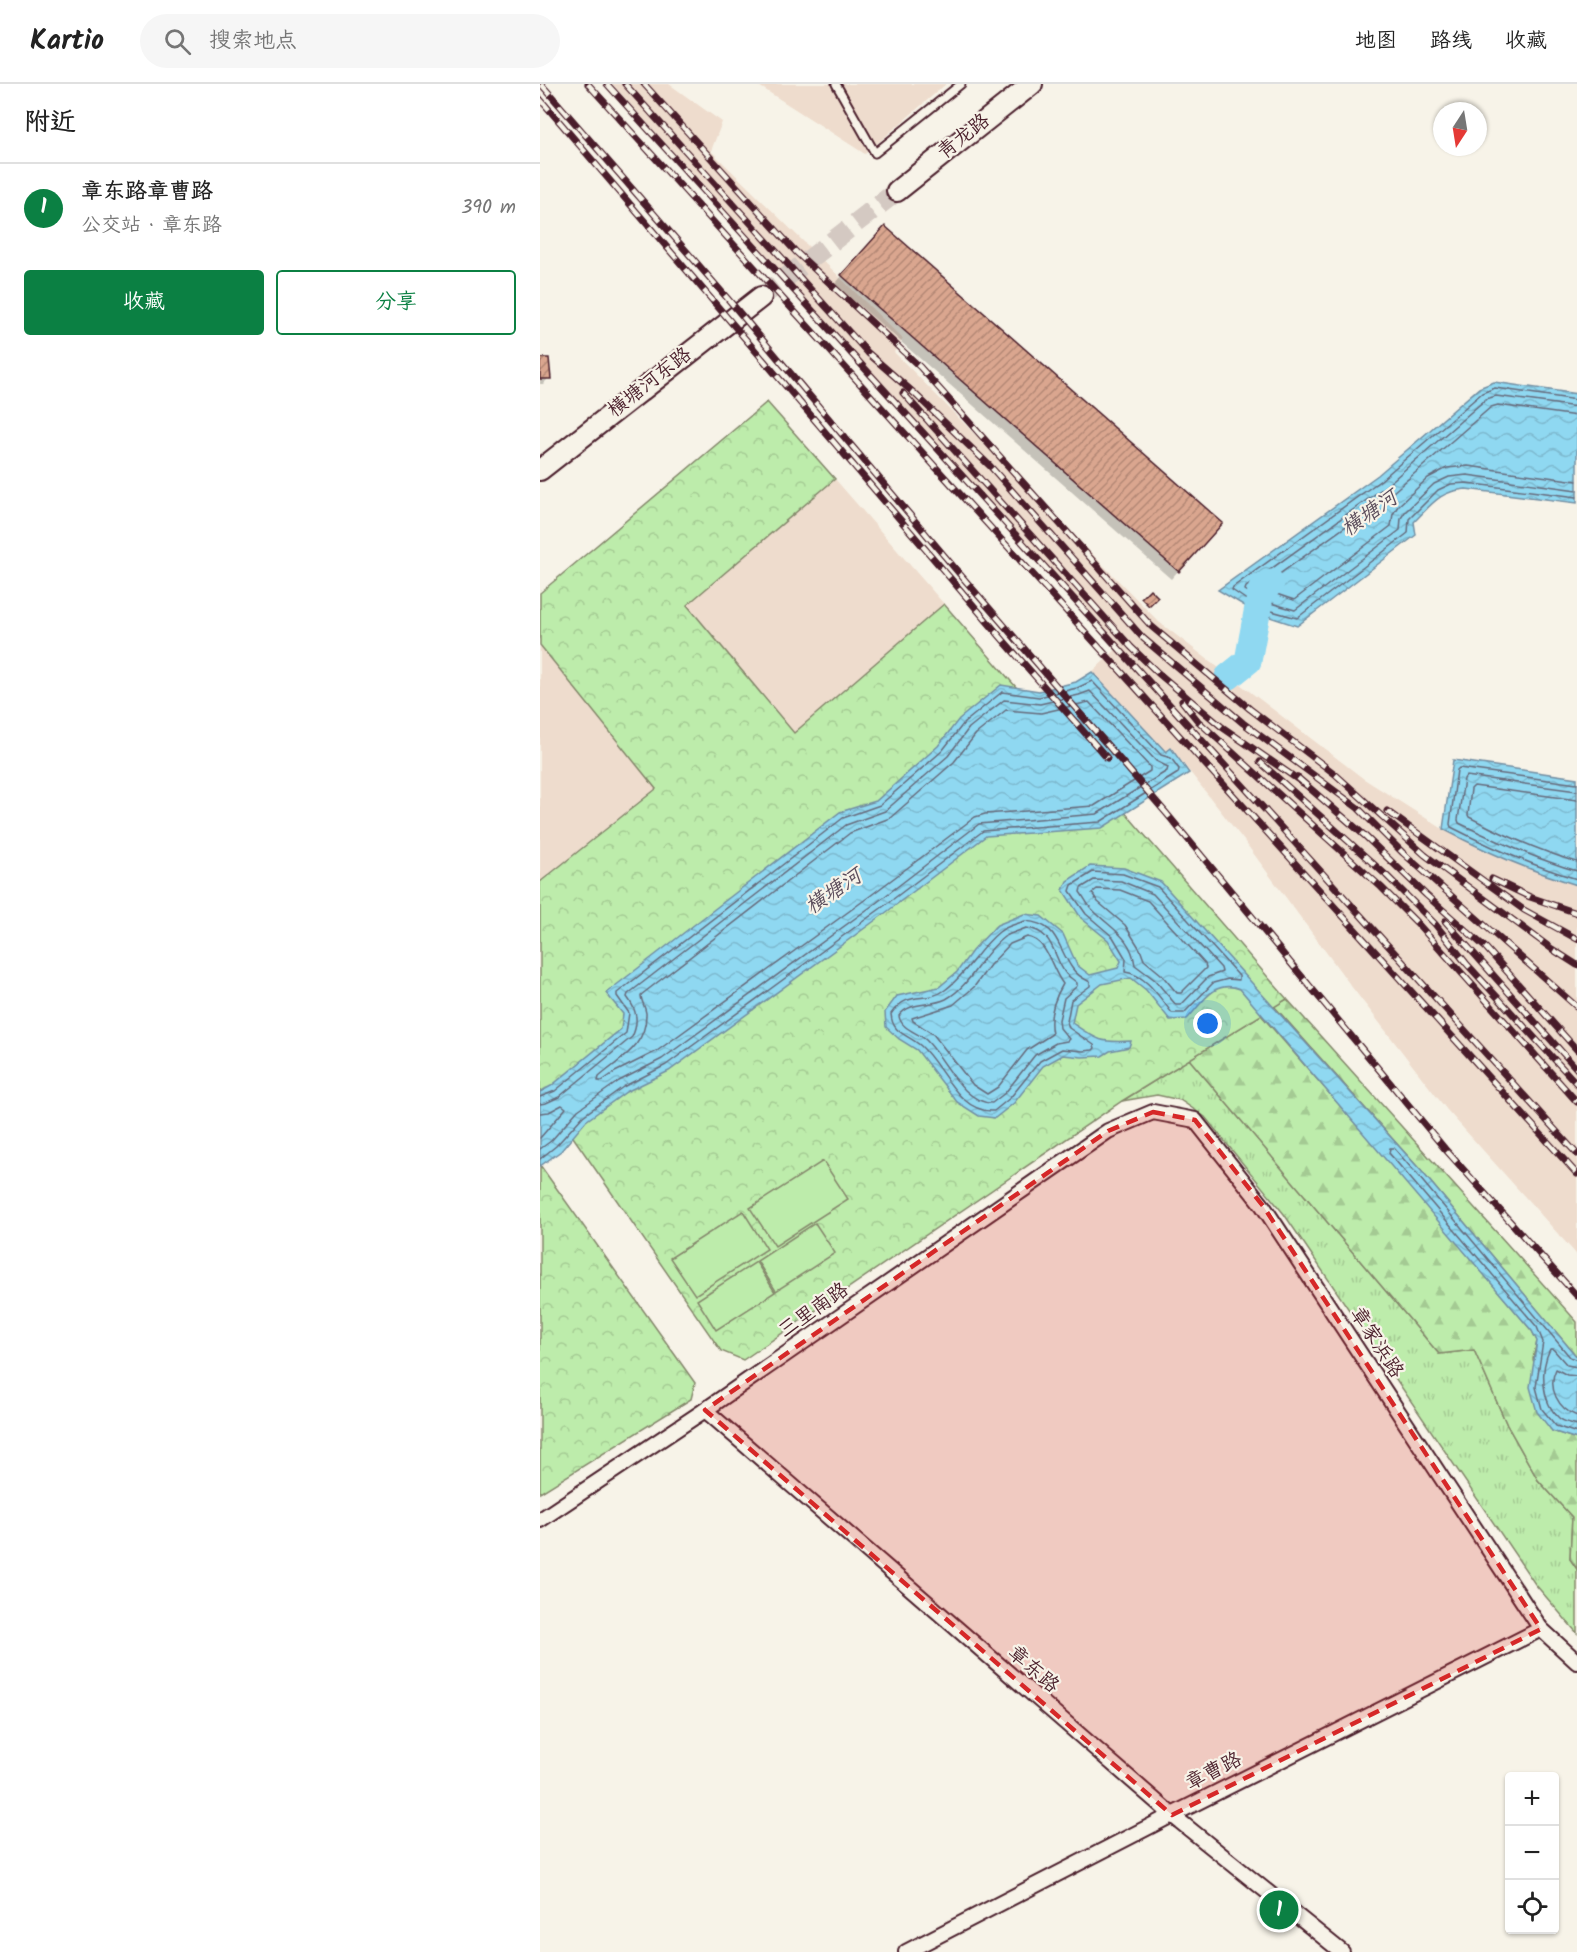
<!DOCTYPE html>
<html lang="zh">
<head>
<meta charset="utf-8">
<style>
	:root { --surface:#fff; --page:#f6f6f6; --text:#222; --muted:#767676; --line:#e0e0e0; --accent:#0b8043 }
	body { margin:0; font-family:Kalam,"LXGW WenKai TC",sans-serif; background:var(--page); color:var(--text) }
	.controls { position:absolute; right:18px; bottom:18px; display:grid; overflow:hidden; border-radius:6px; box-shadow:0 2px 4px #0004 }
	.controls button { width:54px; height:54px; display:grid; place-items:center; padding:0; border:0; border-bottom:2px solid var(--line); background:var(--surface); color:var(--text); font:30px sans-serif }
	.compass { position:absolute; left:893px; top:18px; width:54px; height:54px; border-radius:50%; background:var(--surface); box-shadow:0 2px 4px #0004; rotate:192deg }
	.you { position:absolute; left:668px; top:940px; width:21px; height:21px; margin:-15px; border:4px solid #fff; border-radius:50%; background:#1a73e8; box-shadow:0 0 0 9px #1a73e833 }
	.badge { display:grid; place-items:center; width:39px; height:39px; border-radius:50%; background:var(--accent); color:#fff; font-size:20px; font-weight:700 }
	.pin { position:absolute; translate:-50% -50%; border:3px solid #fff; box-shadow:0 2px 6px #0006 }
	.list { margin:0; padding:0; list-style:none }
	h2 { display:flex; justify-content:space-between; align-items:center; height:78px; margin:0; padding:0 24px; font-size:26px }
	h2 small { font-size:20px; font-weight:400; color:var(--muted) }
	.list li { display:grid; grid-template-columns:39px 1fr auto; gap:18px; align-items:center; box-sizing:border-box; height:90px; padding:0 24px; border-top:2px solid var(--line) }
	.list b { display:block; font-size:22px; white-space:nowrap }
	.list p { margin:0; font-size:20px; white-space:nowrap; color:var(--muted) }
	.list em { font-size:20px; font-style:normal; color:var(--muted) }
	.actions { display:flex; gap:12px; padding:18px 24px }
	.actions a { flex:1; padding:14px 0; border:2px solid var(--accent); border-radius:6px; text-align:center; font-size:21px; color:var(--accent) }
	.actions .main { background:var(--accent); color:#fff }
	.icon { flex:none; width:33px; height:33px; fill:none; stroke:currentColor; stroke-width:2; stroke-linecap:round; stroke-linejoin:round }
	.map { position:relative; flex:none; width:1037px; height:1868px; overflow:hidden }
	header { display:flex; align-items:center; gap:36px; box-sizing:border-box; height:84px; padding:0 30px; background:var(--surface); border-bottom:2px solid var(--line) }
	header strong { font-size:28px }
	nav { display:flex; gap:33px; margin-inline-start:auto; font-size:21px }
	.search { width:420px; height:54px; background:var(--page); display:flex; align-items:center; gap:15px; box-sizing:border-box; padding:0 21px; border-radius:33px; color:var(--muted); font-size:22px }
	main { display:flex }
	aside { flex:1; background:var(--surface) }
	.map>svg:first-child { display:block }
	.built { fill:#eedccd }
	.grass { fill:url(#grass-tufts); stroke:#84866b; stroke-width:1.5 }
	.forest { fill:url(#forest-firs); stroke:#84866b; stroke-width:1.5 }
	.park { fill:url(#park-crowns); stroke:#84866b; stroke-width:1.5 }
	.pitch { fill:#bdecab; stroke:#84866b; stroke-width:1.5 }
	.water { fill:url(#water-waves); stroke:#738ea2; stroke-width:1.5 }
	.shadow { fill:#0003 }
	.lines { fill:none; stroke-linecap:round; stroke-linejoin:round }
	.shore { stroke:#66697a; stroke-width:1.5 }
	.river { stroke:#8fd8f1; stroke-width:27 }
	.building { fill:url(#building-hatch); stroke:#4a1f2b; stroke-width:1.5 }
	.secondary-tunnel { stroke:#d4c9c2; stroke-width:20; stroke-dasharray:20 10; stroke-linecap:butt }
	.lane-casing { stroke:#4a1f2b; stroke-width:11 }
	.street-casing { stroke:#4a1f2b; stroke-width:18 }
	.secondary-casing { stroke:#4a1f2b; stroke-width:24 }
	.lane { stroke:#f7f3e8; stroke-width:7 }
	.street { stroke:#f7f3e8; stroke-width:14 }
	.secondary { stroke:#f7f3e8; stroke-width:20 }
	.rail-casing { stroke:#4a1f2b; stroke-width:7 }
	.rail { stroke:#f7f3e8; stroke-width:4.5; stroke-dasharray:14; stroke-linecap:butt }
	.marked { fill:#d62828; fill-opacity:0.2; stroke:#d62828; stroke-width:4.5; stroke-dasharray:12 8; stroke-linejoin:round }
	.labels { text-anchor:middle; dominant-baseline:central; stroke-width:4.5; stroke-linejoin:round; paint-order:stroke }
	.street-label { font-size:20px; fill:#4a1f2b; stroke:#f7f3e8 }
	.water-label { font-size:21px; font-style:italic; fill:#5b4d5c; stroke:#f7f3e8 }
</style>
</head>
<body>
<header>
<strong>Kartio</strong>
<div class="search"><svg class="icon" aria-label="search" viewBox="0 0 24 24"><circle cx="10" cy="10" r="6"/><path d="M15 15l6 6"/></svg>搜索地点</div>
<nav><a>地图</a><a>路线</a><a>收藏</a></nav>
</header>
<main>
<aside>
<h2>附近<small></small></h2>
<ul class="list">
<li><span class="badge">1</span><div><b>章东路章曹路</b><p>公交站 · 章东路</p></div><em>390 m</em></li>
</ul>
<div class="actions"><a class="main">收藏</a><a>分享</a></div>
</aside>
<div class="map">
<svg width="1037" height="1868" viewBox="0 0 1037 1868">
	<defs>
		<pattern id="grass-tufts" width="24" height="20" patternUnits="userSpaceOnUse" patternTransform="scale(1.5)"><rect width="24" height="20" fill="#bdecab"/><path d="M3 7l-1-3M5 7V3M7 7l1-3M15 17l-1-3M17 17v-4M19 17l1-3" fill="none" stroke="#a4ca93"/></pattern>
		<pattern id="forest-firs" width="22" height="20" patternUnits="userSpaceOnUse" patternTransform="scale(1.5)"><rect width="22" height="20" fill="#bdecab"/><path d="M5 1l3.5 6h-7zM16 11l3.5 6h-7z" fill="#a4ca93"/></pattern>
		<pattern id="park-crowns" width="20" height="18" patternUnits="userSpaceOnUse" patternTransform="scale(1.5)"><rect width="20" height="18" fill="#bdecab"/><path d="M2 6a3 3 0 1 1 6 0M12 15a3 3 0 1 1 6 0" fill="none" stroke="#a4ca93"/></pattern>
		<pattern id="water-waves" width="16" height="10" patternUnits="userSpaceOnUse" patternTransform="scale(1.5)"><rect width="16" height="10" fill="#8fd8f1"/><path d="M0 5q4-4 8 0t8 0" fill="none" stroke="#7db9cf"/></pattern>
		<pattern id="building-hatch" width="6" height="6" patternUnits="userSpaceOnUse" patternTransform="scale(1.5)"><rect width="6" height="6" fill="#daa68f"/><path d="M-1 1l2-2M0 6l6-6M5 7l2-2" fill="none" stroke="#b38775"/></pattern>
	</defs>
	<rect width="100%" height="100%" fill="#f7f3e8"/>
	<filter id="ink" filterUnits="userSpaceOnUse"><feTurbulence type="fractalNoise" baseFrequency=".0167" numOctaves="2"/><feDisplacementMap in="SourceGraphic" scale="12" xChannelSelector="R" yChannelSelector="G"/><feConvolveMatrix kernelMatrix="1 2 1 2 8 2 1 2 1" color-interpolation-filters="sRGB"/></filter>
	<g filter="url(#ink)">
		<g class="built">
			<path d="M72 0H129L182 38 171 67 363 255 354 268 619 538 824 695 903 745 1037 764V1171L907 1026 811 902 705 758 631 664 626 668 552 588 580 562Z"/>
			<path d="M216 0H406L325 70Z"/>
			<path d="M295 395 404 520 254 649 147 521Z"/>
			<path d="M0 561 116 705 0 798Z"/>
		</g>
		<path class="grass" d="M649 975 899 1270 934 1266 967 1341 998 1396 1032 1433 1030 1475 1037 1485V1549L995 1500 744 1130 665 1033 640 1016 617 1011 582 1017Z"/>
		<g class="forest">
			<path d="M747 915 1037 1238V1273L883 1089 734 922Z"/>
			<path d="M721 931 856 1086 992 1247 997 1257 993 1275 1012 1347 1037 1355V1485L1030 1475 1032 1433 998 1396 967 1341 934 1266 899 1270 649 975Z"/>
		</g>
		<g class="park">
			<path d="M227 318 295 395 147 521 254 649 404 520 747 915 582 1017 203 1276 181 1267 22 1037 0 1009V798L116 705 0 561V509Z"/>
			<path d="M0 1081 155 1299 151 1315 0 1409Z"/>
		</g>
		<g class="pitch">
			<path d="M283 1077 308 1115 235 1162 210 1124Z"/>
			<path d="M203 1127 227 1165 155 1211 130 1174Z"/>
			<path d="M275 1139 295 1169 236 1207 217 1177Z"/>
			<path d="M216 1178 235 1208 176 1246 157 1216Z"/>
		</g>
		<g class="water">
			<path d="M954 298 1037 310V419L926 405C900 407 892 420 874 438L876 451 757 542 715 528 678 506 838 391 939 304Z"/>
			<path d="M552 588 626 668 631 664 649 689 562 744 446 752 344 830 129 987 86 1008 46 1037 21 1067 0 1082V1008L11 1002 81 945 83 930 66 909 300 728 336 717 398 662 419 635 461 601 499 607 536 598Z"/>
			<path d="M913 676 1037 694V801C990 787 946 768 903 745Z"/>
			<path d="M550 782 584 784 621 798 883 1089 1037 1273V1355L1012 1347 997 1328 990 1303 997 1257 992 1247 700 905C674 895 663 918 647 935L630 936 606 906 591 894 562 900 536 920 532 939C557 956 560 959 591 957L589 963 570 967 562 972 542 973 523 971 503 982 474 1019 455 1034 439 1032 417 1018 377 966 359 955 346 943 345 928 357 912 399 903 417 888 432 867 457 841 484 830 501 832 523 850 537 881 550 891 578 884 581 877 568 856 541 834 523 806 527 797Z"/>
		</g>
		<g class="shadow">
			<path d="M337 152 638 487 631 495 295 200Z"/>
			<path d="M0 276 9 294 3 300H0Z"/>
		</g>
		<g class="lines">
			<g class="shore">
				<path d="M1037 316 955 304 942 309 841 396 693 503 692 506 717 523 757 534 868 449 869 435 898 406 911 400 927 399 1037 413"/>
				<path d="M1037 323 956 312 946 315 846 402 706 503 705 506 720 516 755 526 860 446 861 434 865 428 894 400 909 393 927 391 1037 406"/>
				<path d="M1037 332 958 321 951 323 852 409 723 502 722 505 754 516 851 442 853 430 858 422 888 394 907 384 928 382 1037 397"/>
				<path d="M549 618 610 683V687L554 722 445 730 435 733 330 812 117 967 75 988 62 997H58L59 993C81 974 107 962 106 929 105 922 101 917 101 911L310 749 350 734 414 678 436 650 466 626 501 629Z"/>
				<path d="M1037 700 919 684 917 686 910 740 911 743C952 764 993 782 1037 795"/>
				<path d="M1037 707 926 692 924 695 918 736 919 739C958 758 996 775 1037 787"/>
				<path d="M1037 716 934 702 931 705 928 731 929 733C964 751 999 767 1037 778"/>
				<path d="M553 788 583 790 618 803 699 892V896L688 895 673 899 644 929H632C619 913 607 891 585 888L586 875 573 853 546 830 530 807 532 801Z"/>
				<path d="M554 796 581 797 613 810 681 884 682 888 668 893 641 921H636L615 896 595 881C591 851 569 844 551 824 547 820 544 813 540 808L541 804Z"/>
				<path d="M557 805 580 806 608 817 665 880 666 884 641 909H637L621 890 604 876 600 865 585 841 558 818 552 809Z"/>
				<path d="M485 837C519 840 516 861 532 884 536 890 544 895 550 898V902L531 916 527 938 529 944 554 961 555 964 553 966 543 967 522 965 500 977 470 1014 454 1027C418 1029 403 982 381 962 368 950 352 950 351 930 368 905 386 920 405 906 427 890 438 865 459 848 466 842 477 840 485 837Z"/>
				<path d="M486 844C515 847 512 872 526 890 529 893 534 896 537 899V902L524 914 519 936 520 944 529 955 527 957 516 959 495 971 465 1009 452 1019C422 1019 405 974 386 956 377 948 361 945 359 932 369 917 390 923 406 915 432 901 441 870 464 853 470 849 479 847 486 844Z"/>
				<path d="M487 853C508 856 511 885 523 900 514 915 508 931 512 950L487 966 458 1003 447 1010 433 1001 393 950 373 937 372 934 413 921 434 903 450 881 470 860Z"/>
				<path d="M0 1013 15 1007 86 949 89 929 77 912V909L303 734 340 721 402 667 424 639 462 608 499 613 537 604 552 597 621 671 631 674 639 685 638 689 560 738 443 747 340 825 126 981 83 1003 43 1032 16 1062 0 1075"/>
				<path d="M0 1020 6 1019 19 1013 92 953C99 938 97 926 87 913L88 910 306 741 345 727 408 672 429 644 464 616 500 620 539 611 550 607 616 677 628 683 627 687 557 730 439 740 336 819 122 975 79 997 38 1026 11 1057 0 1065"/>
				<path d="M0 1029 9 1028 22 1021 26 1024 0 1054"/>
				<path d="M1037 1276 1030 1273 879 1093 854 1064H850L849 1069 997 1243 1003 1258 996 1303 1002 1325 1016 1342 1037 1349"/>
				<path d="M1037 1283 1027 1281 1013 1265H1010C1000 1285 1001 1318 1019 1334 1023 1338 1031 1339 1037 1341"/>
				<path d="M1037 1292 1027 1291 1016 1285C1007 1304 1018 1325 1037 1332"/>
			</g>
			<path class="river" d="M688 593 708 577 721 507 731 499"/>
		</g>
		<g class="building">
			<path d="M345 142 683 439 639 488 301 191Z"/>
			<path d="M0 274H9L11 295H0Z"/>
			<path d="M610 505 618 513 609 522 601 514Z"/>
		</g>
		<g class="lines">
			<path class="secondary-tunnel" d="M221 213 357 107"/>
			<g class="lane-casing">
				<path id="lane" d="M296 0 335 69 421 0"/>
			</g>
			<g class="street-casing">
				<g id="street">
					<path d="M165 1326 632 1731 802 1868"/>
					<path d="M0 1436 165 1326 568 1047 613 1028 655 1036 723 1122 1001 1545 1037 1578"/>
					<path d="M366 1868 632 1731 1001 1545"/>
				</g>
			</g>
			<g class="secondary-casing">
				<g id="secondary">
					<path d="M357 107 492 0"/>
					<path d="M0 386 221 213"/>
				</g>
			</g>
			<use href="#lane" class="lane"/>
			<use href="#street" class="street"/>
			<use href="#secondary" class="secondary"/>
			<g class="rail-casing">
				<g id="rail">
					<path d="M1 0 188 215 418 488 627 730 905 1065 1037 1212"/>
					<path d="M48 0 1037 1090"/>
					<path d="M67 0 1037 1070"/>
					<path d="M85 0 328 269 375 310 450 382 603 554 703 639 818 724 863 769 1037 923"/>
					<path d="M104 0 256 168 380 283 611 542 710 625 795 690 885 771 1012 865 1037 881"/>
					<path d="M0 15 464 557 567 674"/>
					<path d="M363 309 591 563 618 589 682 643 763 699"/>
					<path d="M642 617 658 637 841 803 877 839 1037 1018"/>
					<path d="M720 678 846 791 895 840 926 879 1037 1000"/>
					<path d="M758 694 824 751 886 811 946 864 1037 966"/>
					<path d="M847 727 984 826 1037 855"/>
					<path d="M952 795 990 813 1037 829"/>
					<path d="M905 837 1037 985"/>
				</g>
			</g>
			<use href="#rail" class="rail"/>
		</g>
	</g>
	<path class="marked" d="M613 1028 655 1036 723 1122 1001 1545 632 1731 165 1326 568 1047Z"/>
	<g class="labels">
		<g class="street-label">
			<text transform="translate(424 53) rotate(-38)">青龙路</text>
			<text transform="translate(110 299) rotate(-38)">横塘河东路</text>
			<text transform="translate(274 1227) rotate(-35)">三里南路</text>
			<text transform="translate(836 1259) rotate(57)">章家浜路</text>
			<text transform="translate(493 1586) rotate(41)">章东路</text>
			<text transform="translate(674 1688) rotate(-27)">章曹路</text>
		</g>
		<g class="water-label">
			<text transform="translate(830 430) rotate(-35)">横塘河</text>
			<text transform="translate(294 808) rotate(-34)">横塘河</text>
		</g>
	</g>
</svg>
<div class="controls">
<button>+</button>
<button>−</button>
<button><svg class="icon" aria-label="locate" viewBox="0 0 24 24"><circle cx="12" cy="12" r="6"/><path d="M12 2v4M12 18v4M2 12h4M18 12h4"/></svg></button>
</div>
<svg class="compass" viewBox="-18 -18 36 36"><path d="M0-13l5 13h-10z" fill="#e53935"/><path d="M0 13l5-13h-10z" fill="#767676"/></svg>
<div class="you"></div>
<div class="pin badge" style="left:739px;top:1826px">1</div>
</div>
</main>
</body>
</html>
